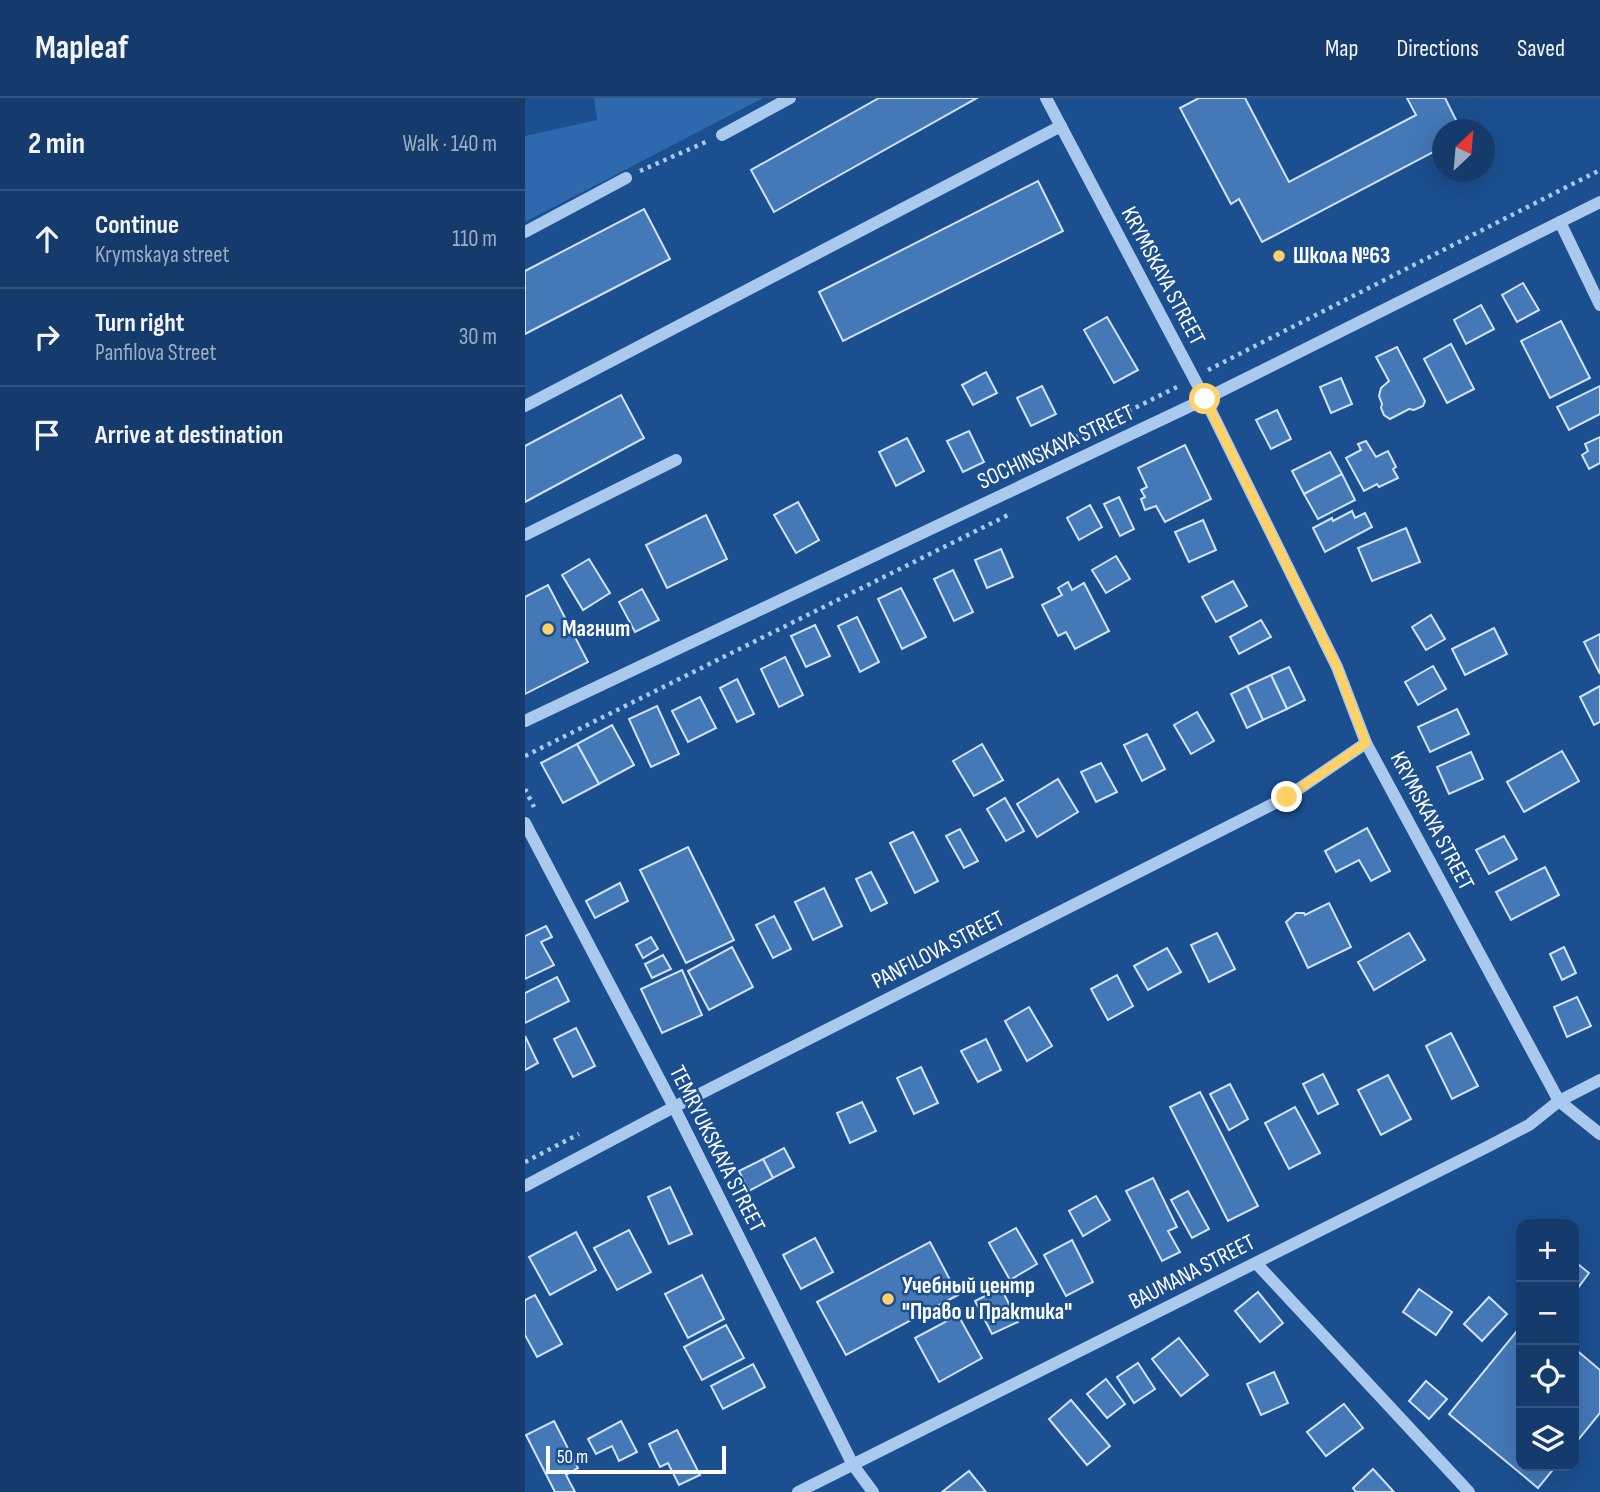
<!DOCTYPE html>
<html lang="en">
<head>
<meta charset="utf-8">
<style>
	:root { --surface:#143b6b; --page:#214673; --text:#f1f3f6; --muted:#9dadc1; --line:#33557e }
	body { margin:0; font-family:"Sofia Sans Condensed",sans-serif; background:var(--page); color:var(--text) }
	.controls { position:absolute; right:21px; bottom:21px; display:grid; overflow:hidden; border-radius:14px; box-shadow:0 7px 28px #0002 }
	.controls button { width:63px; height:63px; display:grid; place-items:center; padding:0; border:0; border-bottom:2px solid var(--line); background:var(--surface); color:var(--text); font:35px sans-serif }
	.compass { position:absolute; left:907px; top:21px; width:63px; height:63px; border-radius:50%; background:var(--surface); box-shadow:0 7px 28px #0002; rotate:26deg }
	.scale { position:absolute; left:21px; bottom:18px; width:180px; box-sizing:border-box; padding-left:7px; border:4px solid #fff; border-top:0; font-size:19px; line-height:24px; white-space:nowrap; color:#fff; -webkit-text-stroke:5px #1b4f8f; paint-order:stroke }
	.stop { position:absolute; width:21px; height:21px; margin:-16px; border:5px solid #ffd166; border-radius:50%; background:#fff }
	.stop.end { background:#ffd166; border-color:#fff; box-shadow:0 2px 7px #0008 }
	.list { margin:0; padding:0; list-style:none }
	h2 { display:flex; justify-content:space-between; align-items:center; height:91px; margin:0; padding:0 28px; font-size:30px }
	h2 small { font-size:23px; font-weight:400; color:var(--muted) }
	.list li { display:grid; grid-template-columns:46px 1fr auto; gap:21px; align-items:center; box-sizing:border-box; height:98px; padding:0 28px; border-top:2px solid var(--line) }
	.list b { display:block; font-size:26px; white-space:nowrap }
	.list p { margin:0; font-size:23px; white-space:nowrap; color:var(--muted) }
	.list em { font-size:23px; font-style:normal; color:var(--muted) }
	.icon { flex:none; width:38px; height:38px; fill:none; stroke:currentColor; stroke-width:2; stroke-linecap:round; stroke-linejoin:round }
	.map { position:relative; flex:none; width:1075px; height:1394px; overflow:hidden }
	header { display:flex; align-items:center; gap:42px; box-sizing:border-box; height:98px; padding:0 35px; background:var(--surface); border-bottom:2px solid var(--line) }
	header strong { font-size:33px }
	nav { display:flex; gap:38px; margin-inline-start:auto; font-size:24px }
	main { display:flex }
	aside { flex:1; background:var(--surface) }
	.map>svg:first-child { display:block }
	.green { fill:#2e69ad }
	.building { fill:#4478b7; stroke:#cfe3fa; stroke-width:2 }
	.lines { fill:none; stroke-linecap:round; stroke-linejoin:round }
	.path { stroke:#a9c9ee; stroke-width:4.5; stroke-dasharray:3.5 5; stroke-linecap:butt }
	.minor { stroke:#a9c9ee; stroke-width:12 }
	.route { stroke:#ffd166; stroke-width:9 }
	.poi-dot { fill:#ffd166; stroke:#1b4f8f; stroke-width:2.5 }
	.labels { text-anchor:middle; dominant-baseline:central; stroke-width:5; stroke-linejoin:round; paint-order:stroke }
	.poi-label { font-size:23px; font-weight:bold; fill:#fff; stroke:#1b4f8f; text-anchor:start }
	.street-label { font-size:23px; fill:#fff; stroke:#1b4f8f }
</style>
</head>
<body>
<header>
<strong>Mapleaf</strong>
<nav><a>Map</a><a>Directions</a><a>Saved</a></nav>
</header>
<main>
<aside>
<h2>2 min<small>Walk · 140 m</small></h2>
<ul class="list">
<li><svg class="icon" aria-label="ahead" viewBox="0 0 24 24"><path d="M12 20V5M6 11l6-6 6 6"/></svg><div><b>Continue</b><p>Krymskaya street</p></div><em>110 m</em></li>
<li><svg class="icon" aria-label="right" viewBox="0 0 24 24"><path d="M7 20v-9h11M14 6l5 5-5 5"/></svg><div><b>Turn right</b><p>Panfilova Street</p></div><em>30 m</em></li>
<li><svg class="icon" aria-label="arrive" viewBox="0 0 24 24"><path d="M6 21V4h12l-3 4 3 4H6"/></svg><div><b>Arrive at destination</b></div></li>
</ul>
</aside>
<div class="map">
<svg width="1075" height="1394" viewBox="0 0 1075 1394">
	<rect width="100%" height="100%" fill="#1b4f8f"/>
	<path class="green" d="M69 0H238L0 124V38L72 22Z"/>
	<g class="building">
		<path d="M354 0H452L249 114 226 72Z"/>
		<path d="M674 0H720L764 84 891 17 882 0H920L936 32H918V49L737 144 714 101 706 106 655 10Z"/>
		<path d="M513 83 538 133 318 243 294 194Z"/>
		<path d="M119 111 145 161 0 236V173Z"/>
		<path d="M998 185 1014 212 992 224 977 197Z"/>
		<path d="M956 207 969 231 941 246 929 222Z"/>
		<path d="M582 219 613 272 589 285 559 232Z"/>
		<path d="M1036 223 1065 280 1025 300 996 243Z"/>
		<path d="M926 246 949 291 922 305 899 261Z"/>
		<path d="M872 249 900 303 898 308 889 312 884 311 865 321 859 317 856 310 857 306 854 298 856 290 864 283 851 259Z"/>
		<path d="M461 274 472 295 448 307 437 287Z"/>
		<path d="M816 280 827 306 806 315 795 289Z"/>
		<path d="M517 288 531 316 506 328 492 300Z"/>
		<path d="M1075 288V316L1044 332 1032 309Z"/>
		<path d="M96 297 119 340 0 404V348Z"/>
		<path d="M752 312 766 341 746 351 731 322Z"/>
		<path d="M444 333 459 364 438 374 422 343Z"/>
		<path d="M1075 339V365L1064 371 1057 357 1063 353 1060 346Z"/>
		<path d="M382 340 399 373 371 388 354 354Z"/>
		<path d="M841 343 851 359 863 353 871 369 868 371 873 380 854 389 852 386 839 393 821 360 836 352 833 346Z"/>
		<path d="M660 347 686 401 640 424 631 408 620 412 616 401 620 399 616 392 622 389 613 370Z"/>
		<path d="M805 354 817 376 779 396 767 373Z"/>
		<path d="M817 376 830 402 793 421 779 396Z"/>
		<path d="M594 399 609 431 595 438 579 406Z"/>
		<path d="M273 404 294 442 271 455 249 417Z"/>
		<path d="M565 407 577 429 554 442 542 420Z"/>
		<path d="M827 413 830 420 840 415 847 429 800 454 788 430 807 420 808 423Z"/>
		<path d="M181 417 202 461 142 490 121 447Z"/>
		<path d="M678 422 691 452 664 464 650 434Z"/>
		<path d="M881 430 895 464 847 483 833 450Z"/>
		<path d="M476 451 488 479 462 490 450 462Z"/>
		<path d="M591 458 605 481 581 495 567 472Z"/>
		<path d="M64 461 85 495 58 512 37 477Z"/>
		<path d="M428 472 448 514 429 523 409 481Z"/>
		<path d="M708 483 722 508 691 524 677 499Z"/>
		<path d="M543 484 547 492 559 485 584 533 550 551 541 534 533 538 517 507 537 497 533 490Z"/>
		<path d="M23 487 63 564 0 596V499Z"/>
		<path d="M376 490 401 539 377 551 353 501Z"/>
		<path d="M117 491 134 522 110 534 94 504Z"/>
		<path d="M906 517 920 541 901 552 887 529Z"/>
		<path d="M332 519 354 564 335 574 313 528Z"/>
		<path d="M736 522 746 539 714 556 705 539Z"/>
		<path d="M290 527 305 558 281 569 266 538Z"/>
		<path d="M969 530 982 556 940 577 927 551Z"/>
		<path d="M1075 536V576L1059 544Z"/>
		<path d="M260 559 278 597 254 609 236 571Z"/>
		<path d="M908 568 921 591 893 607 880 584Z"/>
		<path d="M764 569 780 602 762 611 746 577Z"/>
		<path d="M746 577 762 611 738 622 722 588Z"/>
		<path d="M212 581 229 616 212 624 195 590Z"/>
		<path d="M722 588 738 622 722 630 706 596Z"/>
		<path d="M1075 588V624L1069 627 1055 599Z"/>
		<path d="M175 599 191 630 163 644 147 613Z"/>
		<path d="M132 608 154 656 126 669 104 621Z"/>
		<path d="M932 611 944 636 905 654 893 629Z"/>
		<path d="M672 614 689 643 666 656 649 627Z"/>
		<path d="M87 627 109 667 74 686 52 646Z"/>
		<path d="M622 636 640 671 617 683 599 647Z"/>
		<path d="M52 646 74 686 38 705 16 665Z"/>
		<path d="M457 646 478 682 449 698 428 663Z"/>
		<path d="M1037 653 1054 683 999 714 982 684Z"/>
		<path d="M946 654 958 681 924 696 912 669Z"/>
		<path d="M576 665 592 694 571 704 556 674Z"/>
		<path d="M533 681 553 714 512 739 492 706Z"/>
		<path d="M480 700 499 733 481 743 462 711Z"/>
		<path d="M842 730 865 773 846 783 834 762 811 774 800 753Z"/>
		<path d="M435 731 453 763 439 770 421 738Z"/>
		<path d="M388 734 413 783 390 795 365 745Z"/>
		<path d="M979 738 992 761 964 776 951 752Z"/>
		<path d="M163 749 209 842 161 865 115 772Z"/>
		<path d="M1020 769 1034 797 986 822 971 794Z"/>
		<path d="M346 774 362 805 346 813 331 781Z"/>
		<path d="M95 785 103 803 70 820 61 803Z"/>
		<path d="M299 790 317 828 288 842 270 804Z"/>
		<path d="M804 805 826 849 783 870 761 824 771 815H779L780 817Z"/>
		<path d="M249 818 266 851 248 860 231 827Z"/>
		<path d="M21 828 27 839 16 844 29 867 0 881V838Z"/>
		<path d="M692 835 710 871 684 884 666 847Z"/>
		<path d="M884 835 900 862 849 892 833 864Z"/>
		<path d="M126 839 133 851 118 860 111 847Z"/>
		<path d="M207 849 228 889 184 912 163 873Z"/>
		<path d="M1039 849 1051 875 1037 882 1025 856Z"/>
		<path d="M642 850 656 874 623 892 609 868Z"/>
		<path d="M138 857 146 871 127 880 120 866Z"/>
		<path d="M157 872 177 917 137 935 116 891Z"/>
		<path d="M592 877 608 908 583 922 566 891Z"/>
		<path d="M32 879 44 903 0 925V895Z"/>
		<path d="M1052 899 1066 928 1042 939 1029 909Z"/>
		<path d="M504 909 527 948 502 963 480 923Z"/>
		<path d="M51 930 70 968 48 979 29 941Z"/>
		<path d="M926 935 953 988 927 1001 901 948Z"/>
		<path d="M0 938 13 965 0 972Z"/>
		<path d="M461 941 476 972 453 984 436 953Z"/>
		<path d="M396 969 413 1005 389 1016 372 980Z"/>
		<path d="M798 976 813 1006 793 1016 778 986Z"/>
		<path d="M863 977 886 1021 856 1037 833 992Z"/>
		<path d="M705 986 723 1021 704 1032 685 996Z"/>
		<path d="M675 994 733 1108 703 1123 645 1009Z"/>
		<path d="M337 1004 351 1033 325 1045 312 1015Z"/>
		<path d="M770 1009 795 1055 764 1071 740 1025Z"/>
		<path d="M259 1050 269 1069 248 1080 238 1061Z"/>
		<path d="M238 1061 248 1080 224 1093 214 1073Z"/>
		<path d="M628 1080 652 1129 643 1133 655 1154 637 1163 601 1093Z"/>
		<path d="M145 1089 167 1136 144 1146 123 1099Z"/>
		<path d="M663 1093 684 1131 667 1140 646 1102Z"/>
		<path d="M571 1098 585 1122 558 1138 544 1113Z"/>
		<path d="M491 1130 512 1166 485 1182 464 1145Z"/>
		<path d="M104 1132 126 1174 92 1192 69 1150Z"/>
		<path d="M51 1134 71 1172 25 1197 4 1159Z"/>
		<path d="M290 1140 308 1174 276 1191 258 1157Z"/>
		<path d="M547 1142 568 1184 541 1198 519 1157Z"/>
		<path d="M405 1144 433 1197 321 1257 292 1204Z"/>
		<path d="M1049 1163 1064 1175 1050 1194H1049Z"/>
		<path d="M177 1177 199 1221 163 1240 140 1196Z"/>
		<path d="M476 1190 493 1224 467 1236 450 1203Z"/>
		<path d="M894 1191 927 1214 911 1237 878 1214Z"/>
		<path d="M733 1194 758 1225 735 1244 710 1213Z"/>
		<path d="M10 1197 37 1246 12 1259 0 1237V1202Z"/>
		<path d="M964 1199 982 1216 957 1243 939 1226Z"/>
		<path d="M433 1217 457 1260 414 1284 390 1240Z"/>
		<path d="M201 1227 219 1260 177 1282 159 1249Z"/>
		<path d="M996 1228V1368H1031L1013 1390 924 1316Z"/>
		<path d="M654 1240 683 1277 656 1298 627 1261Z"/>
		<path d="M1049 1250 1075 1272V1315L1049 1347Z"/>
		<path d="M613 1265 630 1291 609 1305 592 1279Z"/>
		<path d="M228 1266 240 1289 198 1311 186 1288Z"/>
		<path d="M749 1274 763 1305 736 1317 722 1286Z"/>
		<path d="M581 1281 600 1306 582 1320 562 1296Z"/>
		<path d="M901 1283 922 1301 904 1321 884 1303Z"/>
		<path d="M546 1302 585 1348 562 1367 524 1321Z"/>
		<path d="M819 1306 838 1330 801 1358 782 1334Z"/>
		<path d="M29 1323 53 1370 41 1377 50 1394H30L1 1337Z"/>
		<path d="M96 1323 112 1354 94 1363 87 1348 71 1356 63 1341Z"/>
		<path d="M152 1332 175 1377 154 1387 143 1365 135 1369 124 1346Z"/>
		<path d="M848 1371 869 1394H831L828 1390Z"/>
		<path d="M444 1373 461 1394H417Z"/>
	</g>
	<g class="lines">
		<g class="path">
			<path d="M115 73 183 43"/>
			<path d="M683 272 1075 72"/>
			<path d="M527 351 654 288"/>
			<path d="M0 658 485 416"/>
			<path d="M0 691 9 709"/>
			<path d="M0 1064 54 1036"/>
		</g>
		<g class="minor">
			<path d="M521 0 680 301 812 569 841 645 1034 1003 1075 1036"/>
			<path d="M197 37 265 0"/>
			<path d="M1035 124 1075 207"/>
			<path d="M0 134 101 80"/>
			<path d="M0 308 536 28"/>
			<path d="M0 437 151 362"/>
			<path d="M0 623 680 301 1075 104"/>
			<path d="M0 725 149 1009 328 1367 348 1394"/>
			<path d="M0 1088 149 1009 762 699 841 645"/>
			<path d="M731 1165 944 1394"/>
			<path d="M273 1394 962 1049 1004 1027 1034 1003 1075 982"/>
		</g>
	</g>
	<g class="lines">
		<path class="route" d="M680 301 812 569 841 645 762 699"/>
	</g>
	<g class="poi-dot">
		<circle cx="754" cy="158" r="7"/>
		<circle cx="23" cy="531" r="7"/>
		<circle cx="363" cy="1201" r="7"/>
	</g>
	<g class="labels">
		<g class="poi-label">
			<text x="768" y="158">Школа №63</text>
			<text x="37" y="531">Магнит</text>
			<text x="377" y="1188">Учебный центр<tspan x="377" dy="26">"Право и Практика"</tspan></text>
		</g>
		<g class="street-label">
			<text transform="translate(638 178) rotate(62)">KRYMSKAYA STREET</text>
			<text transform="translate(531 349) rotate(-25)">SOCHINSKAYA STREET</text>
			<text transform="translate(907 723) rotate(62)">KRYMSKAYA STREET</text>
			<text transform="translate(413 852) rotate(-27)">PANFILOVA STREET</text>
			<text transform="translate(192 1051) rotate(63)">TEMRYUKSKAYA STREET</text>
			<text transform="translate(667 1174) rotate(-27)">BAUMANA STREET</text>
		</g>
	</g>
</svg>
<div class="controls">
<button>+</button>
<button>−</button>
<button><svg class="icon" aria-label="locate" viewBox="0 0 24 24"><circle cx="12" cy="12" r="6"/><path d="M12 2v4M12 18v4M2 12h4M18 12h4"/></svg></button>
<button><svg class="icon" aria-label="layers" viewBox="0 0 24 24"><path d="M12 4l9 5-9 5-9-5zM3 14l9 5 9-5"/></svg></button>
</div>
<svg class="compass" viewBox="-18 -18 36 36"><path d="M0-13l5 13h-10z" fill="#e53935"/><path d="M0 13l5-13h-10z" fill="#9dadc1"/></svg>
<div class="scale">50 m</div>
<div class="stop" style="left:680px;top:301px"></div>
<div class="stop end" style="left:762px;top:699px"></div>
</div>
</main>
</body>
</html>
